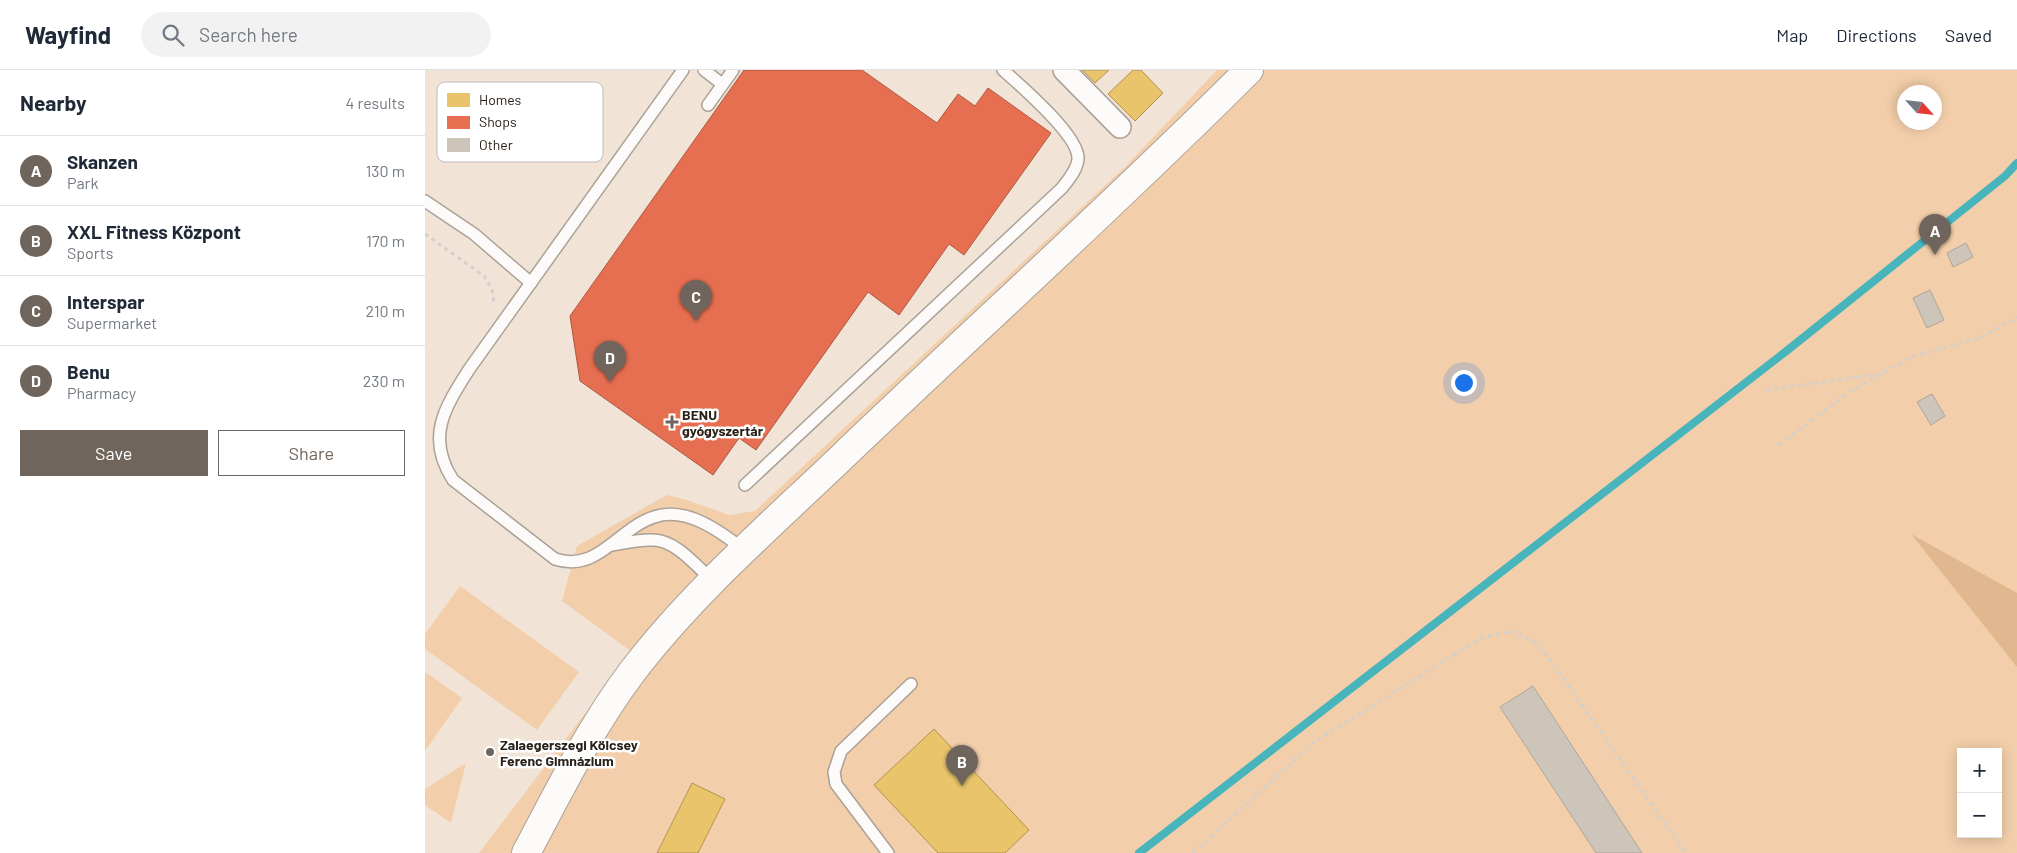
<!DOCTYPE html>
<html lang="en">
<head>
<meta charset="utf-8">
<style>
	:root { --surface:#fff; --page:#f2f2f3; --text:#1f2937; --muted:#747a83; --line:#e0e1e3; --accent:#70655c }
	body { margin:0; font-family:Barlow,sans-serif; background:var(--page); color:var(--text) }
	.controls { position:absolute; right:15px; bottom:15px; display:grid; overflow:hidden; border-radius:0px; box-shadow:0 2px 12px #0003 }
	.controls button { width:45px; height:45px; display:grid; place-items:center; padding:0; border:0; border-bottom:1px solid var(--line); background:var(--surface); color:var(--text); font:25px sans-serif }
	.compass { position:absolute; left:1472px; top:15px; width:45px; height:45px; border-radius:50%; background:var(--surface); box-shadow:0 2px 12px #0003; rotate:117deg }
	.you { position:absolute; left:1038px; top:312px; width:18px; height:18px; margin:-12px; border:4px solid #fff; border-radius:50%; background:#1a73e8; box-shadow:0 0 0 8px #1a73e833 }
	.badge { display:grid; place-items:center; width:32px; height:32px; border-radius:50%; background:var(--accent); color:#fff; font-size:16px; font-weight:700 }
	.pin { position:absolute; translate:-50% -41px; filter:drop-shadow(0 1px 2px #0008) }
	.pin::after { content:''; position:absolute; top:26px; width:18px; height:15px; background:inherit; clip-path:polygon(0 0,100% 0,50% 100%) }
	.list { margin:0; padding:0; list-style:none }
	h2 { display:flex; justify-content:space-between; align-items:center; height:65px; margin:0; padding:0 20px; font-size:21px }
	h2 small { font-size:16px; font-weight:400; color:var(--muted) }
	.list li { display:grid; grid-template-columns:32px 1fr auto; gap:15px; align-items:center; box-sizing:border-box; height:70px; padding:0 20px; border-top:1px solid var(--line) }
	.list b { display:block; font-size:19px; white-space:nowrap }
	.list p { margin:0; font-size:16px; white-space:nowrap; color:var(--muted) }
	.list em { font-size:16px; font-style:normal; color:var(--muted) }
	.actions { display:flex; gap:10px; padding:15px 20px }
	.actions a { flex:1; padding:11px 0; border:1px solid var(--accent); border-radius:0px; text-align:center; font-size:18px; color:var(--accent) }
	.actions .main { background:var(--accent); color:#fff }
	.icon { flex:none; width:28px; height:28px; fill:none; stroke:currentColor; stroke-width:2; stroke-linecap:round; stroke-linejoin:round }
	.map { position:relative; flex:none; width:1592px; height:783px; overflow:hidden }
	header { display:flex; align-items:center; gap:30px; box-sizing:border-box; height:70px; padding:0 25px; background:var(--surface); border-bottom:1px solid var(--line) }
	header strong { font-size:24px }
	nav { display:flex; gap:28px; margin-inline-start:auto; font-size:18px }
	.search { width:350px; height:45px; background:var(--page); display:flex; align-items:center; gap:12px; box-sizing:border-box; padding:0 18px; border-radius:28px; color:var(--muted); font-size:19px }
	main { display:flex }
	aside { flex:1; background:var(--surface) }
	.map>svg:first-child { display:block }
	.green { fill:#f2ceaa; fill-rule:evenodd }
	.forest { fill:#e0b78e }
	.homes { fill:#e9c46a; stroke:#b09352 }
	.shops { fill:#e76f51; stroke:#ae5840 }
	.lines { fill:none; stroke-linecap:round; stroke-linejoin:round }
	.stream { stroke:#48b5bd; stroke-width:8 }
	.building { fill:#cec5ba; stroke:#aea59a }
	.lane-casing { stroke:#aba197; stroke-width:14 }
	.street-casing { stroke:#aba197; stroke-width:24 }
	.secondary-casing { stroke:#aba197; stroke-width:30 }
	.path { stroke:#d4d0cc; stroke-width:3; stroke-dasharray:4 4; stroke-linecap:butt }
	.lane { stroke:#fdfbf9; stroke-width:11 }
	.street { stroke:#fdfbf9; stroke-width:21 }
	.secondary { stroke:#fdfbf9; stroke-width:28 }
	.poi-dot { fill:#70655c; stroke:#fff; stroke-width:2 }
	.labels { text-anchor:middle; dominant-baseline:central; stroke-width:5; stroke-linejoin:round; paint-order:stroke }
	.poi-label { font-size:14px; font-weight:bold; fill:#2a2119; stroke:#fff; text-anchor:start }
	.key { fill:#fff; stroke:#bfbcba; stroke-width:1 }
	.key-label { font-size:14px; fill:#2a2119 }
</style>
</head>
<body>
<header>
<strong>Wayfind</strong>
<div class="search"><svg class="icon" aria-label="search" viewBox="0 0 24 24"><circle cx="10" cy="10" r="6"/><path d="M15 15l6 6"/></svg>Search here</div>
<nav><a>Map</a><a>Directions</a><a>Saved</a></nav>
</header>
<main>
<aside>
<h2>Nearby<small>4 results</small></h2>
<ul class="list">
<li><span class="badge">A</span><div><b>Skanzen</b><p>Park</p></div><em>130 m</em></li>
<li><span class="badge">B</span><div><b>XXL Fitness Központ</b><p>Sports</p></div><em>170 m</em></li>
<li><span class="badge">C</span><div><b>Interspar</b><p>Supermarket</p></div><em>210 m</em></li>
<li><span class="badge">D</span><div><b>Benu</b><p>Pharmacy</p></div><em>230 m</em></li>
</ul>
<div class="actions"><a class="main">Save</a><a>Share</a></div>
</aside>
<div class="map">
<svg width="1592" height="783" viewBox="0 0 1592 783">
	<rect width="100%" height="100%" fill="#f1e4d7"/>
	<g class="green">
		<path d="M792 0H1592V783H54L207 582 137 531 152 476 242 425 262 430 304 445 330 441 700 97ZM1480 22H1510V52H1480ZM1536 682H1573V764H1536Z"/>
		<path d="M35 516 154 602 112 660 0 579V564Z"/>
		<path d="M0 602 37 628 0 681Z"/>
		<path d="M41 693 26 753 0 735V719Z"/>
	</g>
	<path class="forest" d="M1486 464 1592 523V597Z"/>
	<g class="homes">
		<path d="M657 0H684L670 13Z"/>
		<path d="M708 0H716L738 23 710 51 683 24Z"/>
		<path d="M509 659 604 760 580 783H513L449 715Z"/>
		<path d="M267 713 300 729 273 783H232Z"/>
	</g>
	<path class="shops" d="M319 0H437L512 53 533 24 550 36 563 18 626 63 539 185 524 174 474 245 443 222 331 380 314 368 288 405 155 311 145 246Z"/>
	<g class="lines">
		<path class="stream" d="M714 783 1364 279 1580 106 1592 93"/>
	</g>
	<g class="building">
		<path d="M1541 173 1548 187 1528 197 1522 183Z"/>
		<path d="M1505 220 1519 250 1502 258 1488 228Z"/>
		<path d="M1507 324 1520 346 1506 355 1492 332Z"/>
		<path d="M1108 616 1217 783H1171L1075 637Z"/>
	</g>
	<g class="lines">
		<g class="lane-casing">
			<g id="lane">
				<path d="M258 0 45 298C20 337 0 367 28 410L130 489C173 503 192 459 229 447 261 436 295 461 319 480"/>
				<path d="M279 0 297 14"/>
				<path d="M283 35 308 0"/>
				<path d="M0 131 49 164 106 213"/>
				<path d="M320 415 637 118C643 110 653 99 653 88 653 65 596 16 578 0"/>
				<path d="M186 475C200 473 215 469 228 470 251 470 272 497 288 511"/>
				<path d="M463 783 411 714 409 702 416 681 486 614"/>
			</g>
		</g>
		<g class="street-casing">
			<path id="street" d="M639 0 695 57"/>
		</g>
		<g class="secondary-casing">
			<path id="secondary" d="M101 783C134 721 165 658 207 602 268 522 346 455 418 386 553 257 692 132 824 0"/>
		</g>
		<g class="path">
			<path d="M0 164 59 206 67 219 69 233"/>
			<path d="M1341 320 1454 304"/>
			<path d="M1354 375 1423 323 1486 287 1555 268 1592 247"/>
			<path d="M768 783 888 673 1056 568 1087 561 1110 572 1126 591 1261 783"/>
		</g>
		<use href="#lane" class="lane"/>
		<use href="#street" class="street"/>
		<use href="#secondary" class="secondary"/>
	</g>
	<g class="poi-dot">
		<path d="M244.5 344.5h5v5h5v5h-5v5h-5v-5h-5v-5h5z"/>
		<circle cx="65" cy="682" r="5"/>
	</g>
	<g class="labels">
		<g class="poi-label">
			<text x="257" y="344">BENU<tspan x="257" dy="16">gyógyszertár</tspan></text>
			<text x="75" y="674">Zalaegerszegi Kölcsey<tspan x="75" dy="16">Ferenc Gimnázium</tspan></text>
		</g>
	</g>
	<rect x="12" y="12" width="166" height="80" rx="8" class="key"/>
	<rect x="22" y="23" width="23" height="14" fill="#e9c46a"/>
	<rect x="22" y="46" width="23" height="13" fill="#e76f51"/>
	<rect x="22" y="68" width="23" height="14" fill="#cec5ba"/>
	<g class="key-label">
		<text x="54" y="35">Homes</text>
		<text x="54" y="57">Shops</text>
		<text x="54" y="80">Other</text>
	</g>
</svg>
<div class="controls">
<button>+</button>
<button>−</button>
</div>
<svg class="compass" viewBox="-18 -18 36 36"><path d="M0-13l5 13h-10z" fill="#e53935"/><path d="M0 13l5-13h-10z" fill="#747a83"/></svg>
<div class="you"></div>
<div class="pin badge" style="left:1510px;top:185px">A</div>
<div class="pin badge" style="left:537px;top:716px">B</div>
<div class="pin badge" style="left:271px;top:251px">C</div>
<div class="pin badge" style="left:185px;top:312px">D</div>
</div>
</main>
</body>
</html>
